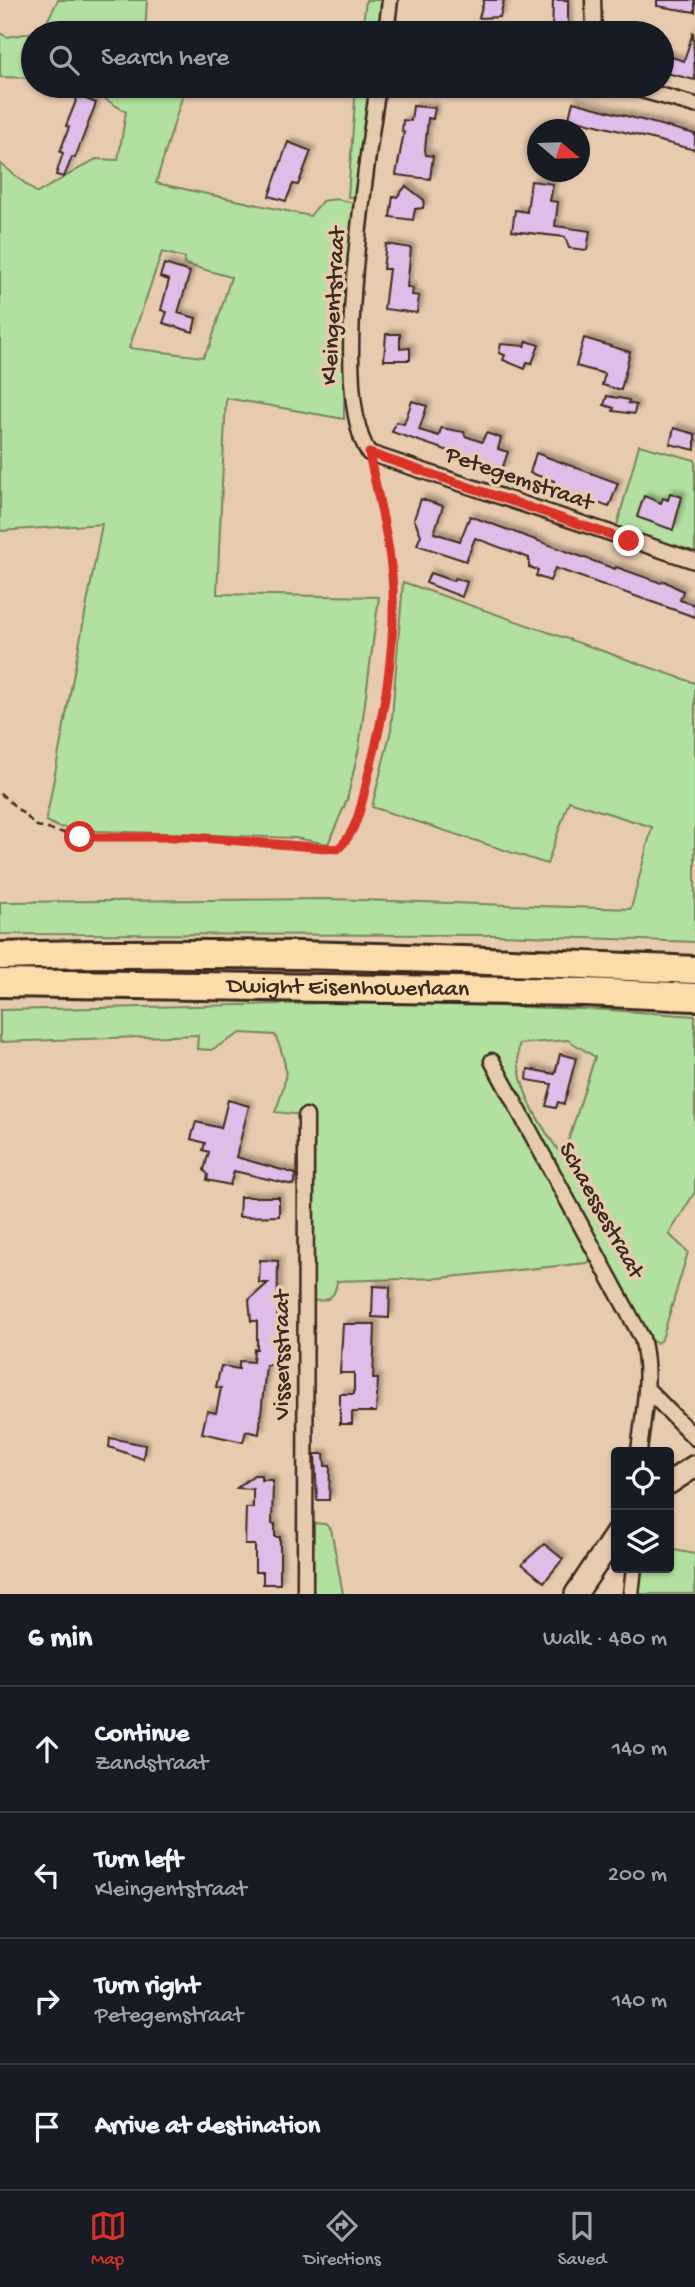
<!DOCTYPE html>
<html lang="en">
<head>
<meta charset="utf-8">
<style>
	:root { --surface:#171b24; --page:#20242c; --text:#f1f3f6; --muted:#9ea1a6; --line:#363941; --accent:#d93025 }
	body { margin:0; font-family:"Gochi Hand",sans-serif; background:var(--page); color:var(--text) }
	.controls { position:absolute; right:21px; bottom:21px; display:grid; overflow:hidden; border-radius:7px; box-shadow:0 2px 5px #0004 }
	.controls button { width:63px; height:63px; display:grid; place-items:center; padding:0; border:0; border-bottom:2px solid var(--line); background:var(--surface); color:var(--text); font:35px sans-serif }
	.compass { position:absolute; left:527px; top:119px; width:63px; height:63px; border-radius:50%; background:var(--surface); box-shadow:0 2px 5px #0004; rotate:109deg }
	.stop { position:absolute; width:21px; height:21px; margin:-16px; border:5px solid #d93025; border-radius:50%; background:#fff }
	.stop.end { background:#d93025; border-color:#fff; box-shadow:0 2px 7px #0008 }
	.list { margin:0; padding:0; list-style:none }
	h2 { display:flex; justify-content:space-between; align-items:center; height:91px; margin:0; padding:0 28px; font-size:30px }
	h2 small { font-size:23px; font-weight:400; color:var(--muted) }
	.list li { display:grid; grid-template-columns:46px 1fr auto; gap:21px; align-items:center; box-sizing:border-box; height:126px; padding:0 28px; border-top:2px solid var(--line) }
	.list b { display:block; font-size:26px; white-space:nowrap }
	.list p { margin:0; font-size:23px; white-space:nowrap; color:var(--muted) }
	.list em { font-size:23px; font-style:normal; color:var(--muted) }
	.icon { flex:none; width:38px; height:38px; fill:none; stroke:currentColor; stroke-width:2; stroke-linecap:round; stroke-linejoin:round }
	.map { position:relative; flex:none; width:695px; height:1594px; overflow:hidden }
	.search { position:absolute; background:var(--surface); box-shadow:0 2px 5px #0004; left:21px; right:21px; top:21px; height:77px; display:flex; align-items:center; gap:18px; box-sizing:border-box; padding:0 24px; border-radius:38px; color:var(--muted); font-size:26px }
	.sheet { height:595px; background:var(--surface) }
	nav { display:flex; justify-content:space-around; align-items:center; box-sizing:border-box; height:98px; border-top:2px solid var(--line); background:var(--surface); font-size:19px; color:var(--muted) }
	nav a { display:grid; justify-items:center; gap:4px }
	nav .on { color:var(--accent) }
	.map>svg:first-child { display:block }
	.green { fill:#b2e09f; stroke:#76855e; stroke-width:2; fill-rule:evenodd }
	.building { fill:#debde9; stroke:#3b2a1e; stroke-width:2; filter:url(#shadow) }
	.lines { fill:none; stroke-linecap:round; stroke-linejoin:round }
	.street-casing { stroke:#3b2a1e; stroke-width:19 }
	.secondary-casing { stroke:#3b2a1e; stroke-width:26 }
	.highway-casing { stroke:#3b2a1e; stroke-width:32 }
	.path { stroke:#3b2a1e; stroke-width:2.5; stroke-dasharray:7 5; stroke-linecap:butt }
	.street { stroke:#e7cbae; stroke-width:14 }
	.secondary { stroke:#e7cbae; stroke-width:21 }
	.highway { stroke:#fddcac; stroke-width:26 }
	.route { stroke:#d93025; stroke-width:9 }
	.labels { text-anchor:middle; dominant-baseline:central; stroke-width:7; stroke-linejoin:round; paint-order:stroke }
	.street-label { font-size:24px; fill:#3b2a1e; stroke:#e7cbae }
</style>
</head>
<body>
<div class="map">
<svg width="695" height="1594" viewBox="0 0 695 1594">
	<defs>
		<filter id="shadow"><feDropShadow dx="4" dy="-4" stdDeviation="2" flood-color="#0004"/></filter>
	</defs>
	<rect width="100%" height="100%" fill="#e7cbae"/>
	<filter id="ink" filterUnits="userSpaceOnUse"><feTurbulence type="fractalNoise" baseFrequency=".0143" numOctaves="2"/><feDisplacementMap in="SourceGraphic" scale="14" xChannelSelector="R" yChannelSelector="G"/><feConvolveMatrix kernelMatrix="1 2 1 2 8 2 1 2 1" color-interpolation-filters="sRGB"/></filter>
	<g filter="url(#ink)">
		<g class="green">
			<path d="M58 0H147L145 33H33V78L0 77V33L7 37 42 31Z"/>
			<path d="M366 0H386L381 33H362Z"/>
			<path d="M84 86H141L183 94 156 183 310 216 322 201 337 199 358 204 345 331 344 419 226 398 217 594 379 597 359 748 347 800 328 844 295 838 98 831 58 827 46 821 102 524 0 531V163L37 193 96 159 118 160 126 112ZM162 252 185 258 184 264 231 277 210 345 203 357 129 348Z"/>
			<path d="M356 86H374L357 197H348Z"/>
			<path d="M639 445 695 460V553L616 529Z"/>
			<path d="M403 582 695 683V942L497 935 0 934V902L330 899 631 909 652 827 569 801 547 864 372 807 391 730Z"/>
			<path d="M383 1002 609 1010 695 1016V1192L669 1234 688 1252 662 1339 657 1343 651 1341 604 1254 587 1263 440 1278 337 1281C336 1297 327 1303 311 1300L312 1116 275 1112C288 1079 290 1068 275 1035L241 1033 211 1050 197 1049 198 1035 0 1042V1010ZM568 1040 595 1057 563 1157C540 1125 513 1084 519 1044Z"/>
			<path d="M312 1523 325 1524 331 1529 343 1594H311Z"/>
			<path d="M669 1549 695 1554V1594H634L637 1568H669Z"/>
		</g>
		<g class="building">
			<path d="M484 0H504L500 17 479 18Z"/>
			<path d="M553 0H568V33H552Z"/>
			<path d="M657 0H695V12L657 6Z"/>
			<path d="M693 32 695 80 662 72V54L684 61Z"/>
			<path d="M78 96 96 103 75 158 72 157 64 177 56 175 63 153 60 152 69 127 66 126Z"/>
			<path d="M573 102 695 134V150L569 118Z"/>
			<path d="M413 106 435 108 433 119 428 118 425 150 426 155 433 156 430 179 396 175 404 132H402L403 120 411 121Z"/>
			<path d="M288 142 311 151 298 185 293 184 286 201 269 196Z"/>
			<path d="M531 181 553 184 550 201 558 202 555 226 590 231 587 250 569 248 565 237 512 231 515 210 527 212Z"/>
			<path d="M406 186 424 200 423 208 415 209 413 220 390 217 393 196 397 197Z"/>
			<path d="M386 244 411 248 407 287 413 288 412 295 419 296 417 313 384 309 389 269H383Z"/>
			<path d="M164 264 190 272 178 313 196 318 193 332 163 323 167 312 161 310 169 280 160 277Z"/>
			<path d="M386 334H400V349L410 348V360H384Z"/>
			<path d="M584 338 630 352 621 390 602 385 605 374 576 366Z"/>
			<path d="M527 341 539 345 532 363 527 362 525 369 503 360 505 355 499 353 501 344 525 346Z"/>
			<path d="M607 396 629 400 628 403 636 405 634 414 613 411 614 408 604 405Z"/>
			<path d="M412 401 427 406 419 430 439 436 441 428 464 432 465 436 482 442 486 433 501 438 498 449 508 452 502 469 392 432 396 422 404 424Z"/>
			<path d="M674 428 695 434V450L670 444Z"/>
			<path d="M536 453 618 483 609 507 552 487 554 481 530 473Z"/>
			<path d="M670 493 682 497 673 530 637 517 644 496 661 503 663 498 668 500Z"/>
			<path d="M421 499 443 506 434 533 460 541 470 516 615 569 616 567 661 583 664 581 683 591 680 600 695 605V617L555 568 550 581 536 576 538 570 529 567V558L475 538 466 561 417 545 421 535 414 519Z"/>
			<path d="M430 573 453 581 455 578 467 582 462 597 426 583Z"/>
			<path d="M560 1054 576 1058 564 1104 558 1102 556 1108 546 1106 552 1084 527 1080 528 1069 555 1074Z"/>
			<path d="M228 1100 249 1106 236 1157 296 1174 293 1185 234 1171 230 1185 207 1180 208 1175 204 1170 209 1152 203 1150 205 1143 191 1139 196 1122 221 1128Z"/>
			<path d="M240 1197H279V1216L239 1217Z"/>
			<path d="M260 1260 278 1261 277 1341 274 1343 278 1347V1365H266L259 1434 246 1431 243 1442 202 1433 207 1411 216 1413 221 1388 216 1387 221 1366 239 1369V1361L253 1362 254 1349H257V1321H251L249 1300 268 1283H259Z"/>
			<path d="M373 1286 390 1287 389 1318 372 1317Z"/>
			<path d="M343 1324H375L373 1379H378L376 1412H352V1424H340V1394H354V1373H340Z"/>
			<path d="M110 1438 145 1445 143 1459 109 1447Z"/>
			<path d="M315 1454H324L325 1466H330L329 1500H317Z"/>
			<path d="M254 1475H261V1480H273L272 1524H275V1537H280V1584H263V1572H255V1545H245L246 1508H253V1489L237 1488Z"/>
			<path d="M544 1544 563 1559 544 1582 522 1564Z"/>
		</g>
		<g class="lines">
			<g class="street-casing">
				<g id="street">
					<path d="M593 0 594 33"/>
					<path d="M386 33 390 0"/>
					<path d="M378 86C367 161 329 395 369 453L695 561"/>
					<path d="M627 86 695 105"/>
					<path d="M492 1061 642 1338C652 1376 643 1414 639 1452"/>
					<path d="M647 1389 695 1438"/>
					<path d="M305 1594 306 1116"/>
					<path d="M631 1594 634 1568"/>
				</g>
			</g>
			<g class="secondary-casing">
				<g id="secondary">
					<path d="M669 1483 695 1466"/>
					<path d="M576 1594 616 1534"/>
				</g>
			</g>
			<g class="highway-casing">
				<g id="highway">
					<path d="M0 956C232 949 464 959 695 970"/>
					<path id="s1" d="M0 983 586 992 695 997"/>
				</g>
			</g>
			<path class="path" d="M0 793 37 826 80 837H190L338 849C358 831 361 803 368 777 384 716 397 650 392 587 390 546 380 506 372 466"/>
			<use href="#street" class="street"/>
			<use href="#secondary" class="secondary"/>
			<use href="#highway" class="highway"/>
		</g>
	</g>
	<g class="lines" filter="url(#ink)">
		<path class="route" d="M80 837H190L338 849C358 831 362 802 368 776 384 716 395 653 393 590 391 544 378 498 369 453L629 541"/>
	</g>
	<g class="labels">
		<g class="street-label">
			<text transform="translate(335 306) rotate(-87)">Kleingentstraat</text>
			<text transform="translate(519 480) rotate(19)">Petegemstraat</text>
			<text stroke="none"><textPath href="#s1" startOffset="348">Dwight Eisenhowerlaan</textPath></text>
			<text transform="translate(600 1211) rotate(61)">Schaessestraat</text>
			<text transform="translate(283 1355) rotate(-90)">Vissersstraat</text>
		</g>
	</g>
</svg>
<div class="controls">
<button><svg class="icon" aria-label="locate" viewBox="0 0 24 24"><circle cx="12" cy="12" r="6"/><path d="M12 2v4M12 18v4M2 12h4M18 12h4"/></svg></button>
<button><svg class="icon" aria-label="layers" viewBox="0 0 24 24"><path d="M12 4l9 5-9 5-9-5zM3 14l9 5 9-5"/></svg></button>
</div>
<svg class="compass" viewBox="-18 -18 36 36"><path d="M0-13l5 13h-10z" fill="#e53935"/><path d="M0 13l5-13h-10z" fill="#9ea1a6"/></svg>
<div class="stop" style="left:80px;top:837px"></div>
<div class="stop end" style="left:629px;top:541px"></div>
<div class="search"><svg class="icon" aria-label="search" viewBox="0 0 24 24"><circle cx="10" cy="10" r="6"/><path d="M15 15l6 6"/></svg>Search here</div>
</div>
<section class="sheet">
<h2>6 min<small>Walk · 480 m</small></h2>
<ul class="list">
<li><svg class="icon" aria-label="ahead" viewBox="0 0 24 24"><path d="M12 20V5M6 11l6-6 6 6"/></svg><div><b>Continue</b><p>Zandstraat</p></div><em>140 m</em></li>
<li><svg class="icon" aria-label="left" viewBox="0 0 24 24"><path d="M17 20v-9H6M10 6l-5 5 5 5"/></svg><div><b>Turn left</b><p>Kleingentstraat</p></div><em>200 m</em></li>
<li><svg class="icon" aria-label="right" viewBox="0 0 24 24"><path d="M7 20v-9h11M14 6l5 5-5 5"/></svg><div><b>Turn right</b><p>Petegemstraat</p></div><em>140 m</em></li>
<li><svg class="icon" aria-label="arrive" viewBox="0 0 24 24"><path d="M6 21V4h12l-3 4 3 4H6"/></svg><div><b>Arrive at destination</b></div></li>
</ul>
</section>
<nav>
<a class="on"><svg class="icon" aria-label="map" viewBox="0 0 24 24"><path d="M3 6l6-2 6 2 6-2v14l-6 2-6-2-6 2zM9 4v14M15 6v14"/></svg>Map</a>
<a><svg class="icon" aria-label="directions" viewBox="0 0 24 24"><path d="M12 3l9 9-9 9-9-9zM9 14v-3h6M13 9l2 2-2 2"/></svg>Directions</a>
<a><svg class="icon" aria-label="saved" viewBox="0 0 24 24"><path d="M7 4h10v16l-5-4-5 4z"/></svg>Saved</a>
</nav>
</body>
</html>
